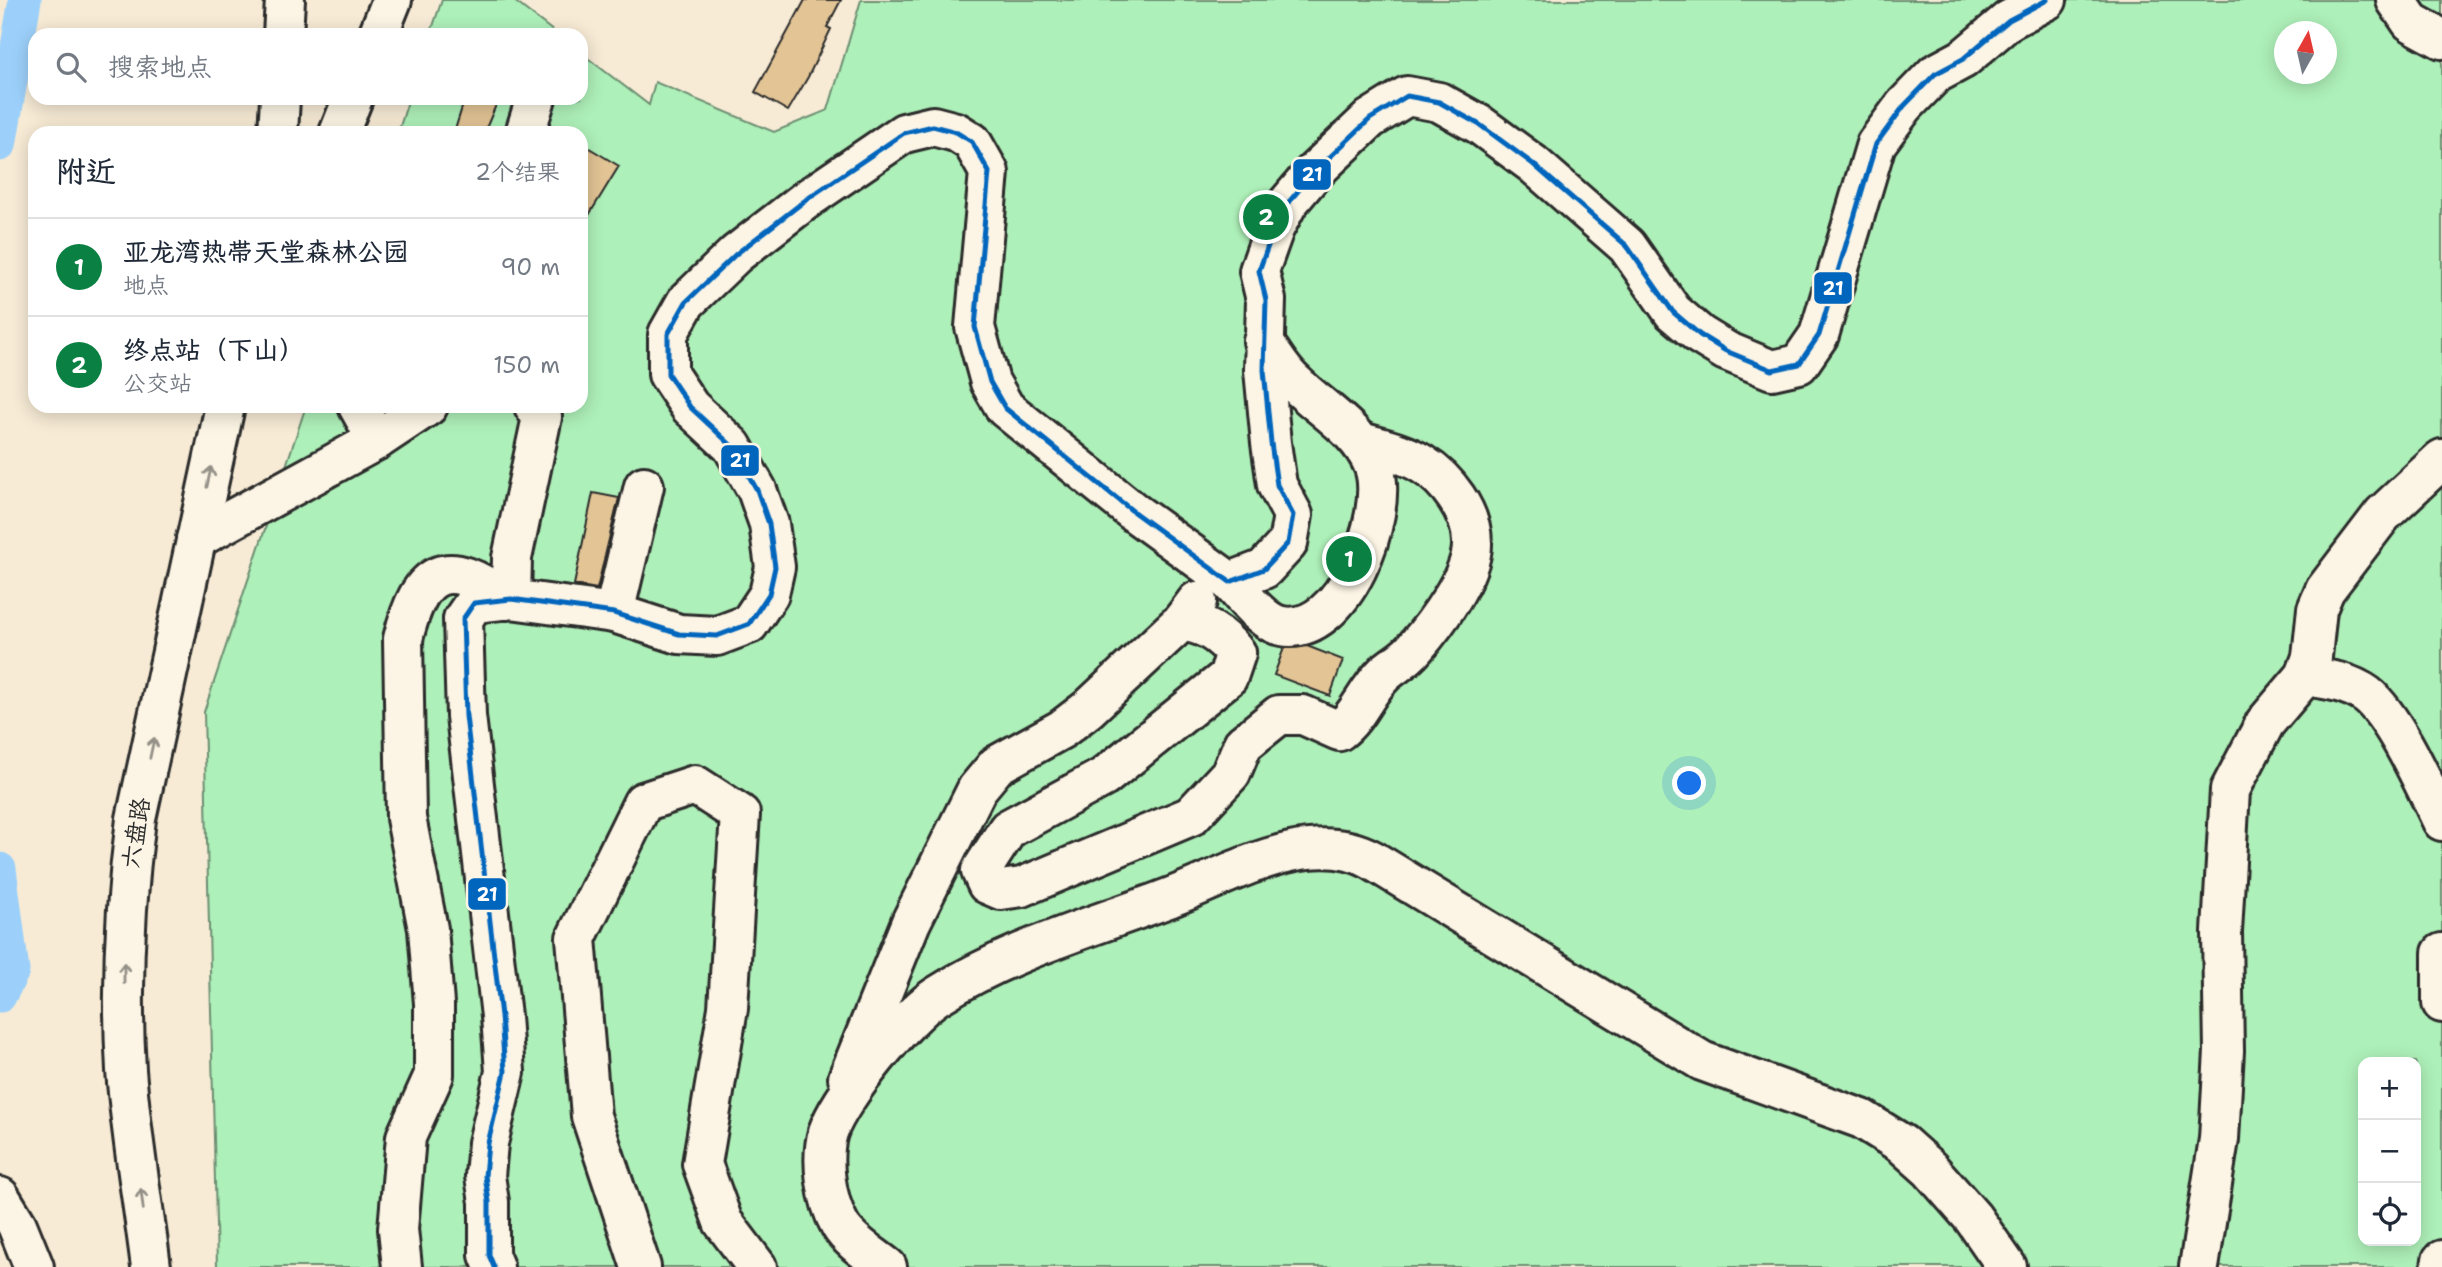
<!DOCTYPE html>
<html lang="zh">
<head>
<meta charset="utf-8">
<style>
	:root { --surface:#fff; --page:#f2f2f3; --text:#1f2937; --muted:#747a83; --line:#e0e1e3; --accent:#0b8043 }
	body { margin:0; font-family:"Shantell Sans","LXGW WenKai TC",sans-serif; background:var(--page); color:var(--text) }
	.controls { position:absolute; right:21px; bottom:21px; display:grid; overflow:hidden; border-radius:14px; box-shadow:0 4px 18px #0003 }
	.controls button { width:63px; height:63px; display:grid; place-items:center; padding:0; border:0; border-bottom:2px solid var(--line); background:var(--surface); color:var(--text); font:35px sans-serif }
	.compass { position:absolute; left:2274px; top:21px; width:63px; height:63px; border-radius:50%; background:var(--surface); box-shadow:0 4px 18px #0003; rotate:8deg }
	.you { position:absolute; left:1690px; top:784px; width:24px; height:24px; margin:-18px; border:5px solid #fff; border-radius:50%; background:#1a73e8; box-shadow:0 0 0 10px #1a73e833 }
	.badge { display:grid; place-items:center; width:46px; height:46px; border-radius:50%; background:var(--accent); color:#fff; font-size:23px; font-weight:700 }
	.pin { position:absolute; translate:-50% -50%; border:4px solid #fff; box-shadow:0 2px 7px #0006 }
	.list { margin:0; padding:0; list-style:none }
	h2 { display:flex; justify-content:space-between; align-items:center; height:91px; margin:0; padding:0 28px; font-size:30px }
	h2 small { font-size:23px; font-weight:400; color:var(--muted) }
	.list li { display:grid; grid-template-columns:46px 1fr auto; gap:21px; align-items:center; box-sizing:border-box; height:98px; padding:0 28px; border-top:2px solid var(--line) }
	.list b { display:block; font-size:26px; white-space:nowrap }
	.list p { margin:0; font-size:23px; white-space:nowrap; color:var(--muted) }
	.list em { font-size:23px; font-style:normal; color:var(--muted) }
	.icon { flex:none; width:38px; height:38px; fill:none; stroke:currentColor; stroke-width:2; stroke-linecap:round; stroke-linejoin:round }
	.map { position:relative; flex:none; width:2442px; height:1267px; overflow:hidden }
	.search { position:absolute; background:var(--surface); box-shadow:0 4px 18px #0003; left:28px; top:28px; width:560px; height:77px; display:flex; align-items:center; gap:18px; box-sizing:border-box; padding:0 24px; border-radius:21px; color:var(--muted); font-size:26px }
	.panel { position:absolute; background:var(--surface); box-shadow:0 4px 18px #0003; left:28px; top:126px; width:560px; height:287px; border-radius:21px }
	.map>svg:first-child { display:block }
	.green { fill:#aef0b9; stroke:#6c8e72; stroke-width:2; fill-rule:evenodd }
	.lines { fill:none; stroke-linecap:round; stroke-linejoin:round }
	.canal { stroke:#9cd0fa; stroke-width:33 }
	.building { fill:#e2c495; stroke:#2b2b2b; stroke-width:2 }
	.minor-casing { stroke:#2b2b2b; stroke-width:44 }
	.major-casing { stroke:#2b2b2b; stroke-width:44 }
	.minor { stroke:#fcf5e5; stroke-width:38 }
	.major { stroke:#fcf5e5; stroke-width:38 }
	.bus-1-casing { stroke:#fcf5e5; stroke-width:10 }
	.bus-1 { stroke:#0065bd; stroke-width:5 }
	.oneway { stroke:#949088 }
	.labels { text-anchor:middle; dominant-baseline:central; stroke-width:7; stroke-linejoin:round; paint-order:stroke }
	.street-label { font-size:24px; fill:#2b2b2b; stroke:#fcf5e5 }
	.line-badge { stroke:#fcf5e5; stroke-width:2.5 }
	.badge-label { font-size:19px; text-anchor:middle; font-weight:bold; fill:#fff }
</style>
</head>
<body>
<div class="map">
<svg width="2442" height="1267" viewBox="0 0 2442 1267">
	<rect width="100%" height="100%" fill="#f7ebd5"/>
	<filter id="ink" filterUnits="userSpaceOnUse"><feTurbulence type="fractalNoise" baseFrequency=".0143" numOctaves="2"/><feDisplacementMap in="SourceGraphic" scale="14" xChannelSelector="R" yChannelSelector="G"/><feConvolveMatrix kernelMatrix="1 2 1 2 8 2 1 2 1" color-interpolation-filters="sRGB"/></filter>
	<g filter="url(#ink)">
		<g class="green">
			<path d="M442 0H513L558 35H430Z"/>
			<path d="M861 0H2442V1267H217L204 712 306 406H581V133H398L409 98H581V53L649 105 655 82 774 132 828 110ZM2284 32H2326V74H2284ZM2363 1062H2416V1241H2363Z"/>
		</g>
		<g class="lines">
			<g class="canal">
				<path d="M0 145 25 0"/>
				<path d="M0 869 13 971 0 996"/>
			</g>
		</g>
		<g class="building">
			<path d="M805 0H841L827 27 831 29 808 77 788 111 755 92Z"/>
			<path d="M465 98H499L484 133H454Z"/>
			<path d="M581 143 619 166 581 228Z"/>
			<path d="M593 493 619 498 597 589 574 585Z"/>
			<path d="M1307 646 1343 660 1330 696 1274 675 1284 648Z"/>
		</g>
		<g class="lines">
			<g class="minor-casing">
				<g id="minor">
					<path d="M2396 0 2411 22 2442 39"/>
					<path d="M378 35 392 0"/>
					<path d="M339 133 353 98"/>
					<path d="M525 133 536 98"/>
					<path d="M377 440 428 406"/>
					<path d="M196 539 377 440 358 406"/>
					<path d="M1230 582C1243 596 1263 623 1282 626 1343 638 1390 515 1374 467 1360 430 1322 410 1295 383 1282 372 1273 355 1263 341"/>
					<path d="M511 599 512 558 542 417 534 406"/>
					<path d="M614 613 644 486"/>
					<path d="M1182 621C1206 625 1220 634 1236 653L1228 677 1104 777 1008 829 981 871 987 884 1001 890 1022 887 1191 816 1231 773 1243 744 1279 715H1303L1339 731C1359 716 1366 691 1385 673 1394 665 1406 659 1414 649 1435 625 1473 575 1472 543 1472 512 1447 479 1422 464 1405 453 1381 448 1362 442"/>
					<path d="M2305 676C2326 679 2349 682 2367 695 2394 716 2426 788 2442 821"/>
					<path d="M2442 953V1003"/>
					<path d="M848 1078 911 922 977 789 997 765 1062 729 1088 709 1182 621 1197 601"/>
					<path d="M402 1267 398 1229 406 1137 434 1075V1004L428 929 406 818 403 639C420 569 446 555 506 600"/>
					<path d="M494 1267 489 1255V1202L485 1176 488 1143 505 1072 501 1016 466 716 463 619 474 603 511 599 614 613 679 634 717 636 749 624 769 594 775 567 769 524 757 490 732 446 690 407 668 374V334L686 302 736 254 807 199 904 133 933 126 956 132 972 142 989 172 975 327 990 382 1005 408 1135 513 1230 582 1264 569 1288 543 1293 515 1277 485 1271 443 1264 370 1266 300 1259 271 1274 229 1288 203 1314 172 1370 119 1407 96 1439 102 1480 125 1533 164 1627 246 1673 312 1700 335 1726 351 1772 370 1799 364 1819 335 1876 144 1904 106 1935 74 1963 59 2009 20 2047 0"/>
					<path d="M641 1267 591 1116 576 938 643 802 695 785 740 814 728 1008 702 1164 723 1222 757 1267"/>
					<path d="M887 1267C873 1256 849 1241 840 1225 826 1200 820 1160 828 1132 840 1097 906 1016 937 996 1007 951 1089 928 1166 899 1227 877 1308 825 1372 860L1702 1061 1862 1119 1902 1144 1930 1169 1973 1218 2007 1267"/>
					<path d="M2199 1267 2219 1139 2224 1051 2222 932 2230 790 2265 723 2305 676 2312 657 2317 609 2325 590 2383 514 2442 459"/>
					<path d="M2441 1267 2442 1260"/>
				</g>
			</g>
			<g class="major-casing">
				<g id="major">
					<path d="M283 35 285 0"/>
					<path d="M278 133 280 98"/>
					<path d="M0 1197 17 1225 34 1267"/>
					<path d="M151 1267C143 1202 131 1136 126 1070 121 986 125 903 136 819L225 406"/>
				</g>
			</g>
			<use href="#minor" class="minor"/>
			<use href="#major" class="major"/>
			<g class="bus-1-casing">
				<path id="bus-1" d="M494 1267 489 1255V1202L485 1176 488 1143 505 1072 501 1016 466 716 463 619 474 603 511 599 614 613 679 634 717 636 749 624 769 594 775 567 769 524 757 490 732 446 690 407 668 374V334L686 302 736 254 807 199 904 133 933 126 956 132 972 142 989 172 975 327 990 382 1005 408 1135 513 1230 582 1264 569 1288 543 1293 515 1277 485 1271 443 1264 370 1266 300 1259 271 1274 229 1288 203 1314 172 1370 119 1407 96 1439 102 1480 125 1533 164 1627 246 1673 312 1700 335 1726 351 1772 370 1799 364 1819 335 1876 144 1904 106 1935 74 1963 59 2009 20 2047 0"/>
			</g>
			<use href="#bus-1" class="bus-1"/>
		</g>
		<defs><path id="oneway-shaft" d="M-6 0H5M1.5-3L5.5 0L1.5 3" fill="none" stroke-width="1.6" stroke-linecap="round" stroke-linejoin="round" transform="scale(1.75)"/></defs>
		<g class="oneway">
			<use href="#oneway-shaft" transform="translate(209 477) rotate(-78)"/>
			<use href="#oneway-shaft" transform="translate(152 748) rotate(-78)"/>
			<use href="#oneway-shaft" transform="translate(124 973) rotate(-90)"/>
			<use href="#oneway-shaft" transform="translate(142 1199) rotate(-97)"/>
		</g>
	</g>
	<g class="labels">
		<g class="street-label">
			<text transform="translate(136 833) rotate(-81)">六盘路</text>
		</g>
	</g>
	<g class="line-badge">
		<rect x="1292" y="158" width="40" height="33" rx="7" fill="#0065bd"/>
		<rect x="1813" y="271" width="40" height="34" rx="7" fill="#0065bd"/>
		<rect x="720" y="444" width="40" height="33" rx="7" fill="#0065bd"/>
		<rect x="467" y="877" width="40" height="34" rx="7" fill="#0065bd"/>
	</g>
	<g class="badge-label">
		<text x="1312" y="181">21</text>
		<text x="1833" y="295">21</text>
		<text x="740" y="467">21</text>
		<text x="487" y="901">21</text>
	</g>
</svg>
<div class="controls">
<button>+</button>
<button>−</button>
<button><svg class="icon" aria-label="locate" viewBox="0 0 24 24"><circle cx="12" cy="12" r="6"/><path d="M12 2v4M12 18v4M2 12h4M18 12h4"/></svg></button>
</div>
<svg class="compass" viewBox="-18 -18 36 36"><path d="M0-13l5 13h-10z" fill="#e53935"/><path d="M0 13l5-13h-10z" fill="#747a83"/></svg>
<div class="you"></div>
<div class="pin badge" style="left:1349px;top:559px">1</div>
<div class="pin badge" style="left:1266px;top:217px">2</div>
<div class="search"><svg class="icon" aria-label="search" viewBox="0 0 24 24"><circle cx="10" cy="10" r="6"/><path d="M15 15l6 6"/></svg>搜索地点</div>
<section class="panel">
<h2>附近<small>2个结果</small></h2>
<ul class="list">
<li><span class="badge">1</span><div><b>亚龙湾热带天堂森林公园</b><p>地点</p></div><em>90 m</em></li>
<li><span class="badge">2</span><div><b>终点站（下山）</b><p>公交站</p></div><em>150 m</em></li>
</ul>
</section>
</div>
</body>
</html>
